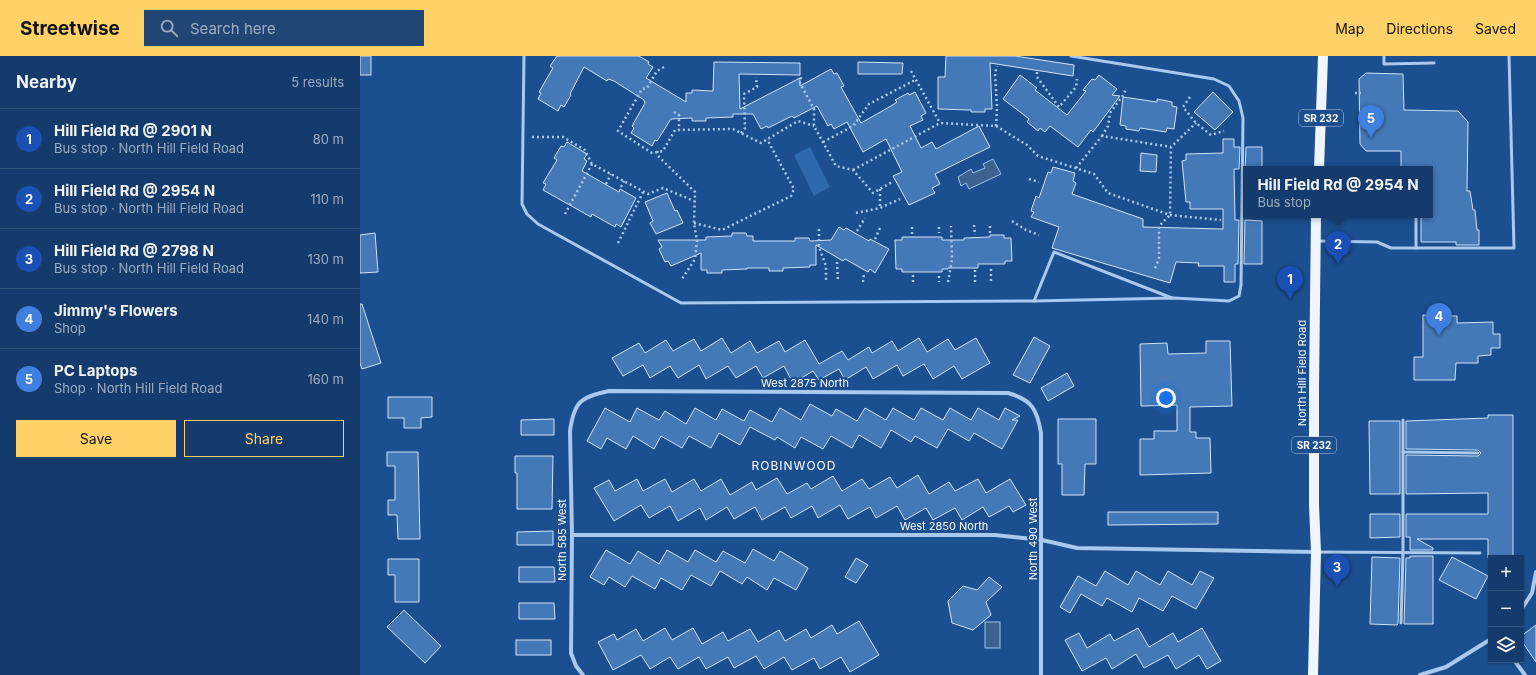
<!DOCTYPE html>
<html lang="en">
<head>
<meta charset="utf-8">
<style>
	:root { --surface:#143b6b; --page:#214673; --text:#f1f3f6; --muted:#9dadc1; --line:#33557e; --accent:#ffd166 }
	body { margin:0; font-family:Inter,sans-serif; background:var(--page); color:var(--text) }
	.controls { position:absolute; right:12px; bottom:12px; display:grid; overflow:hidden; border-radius:0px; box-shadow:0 1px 3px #0004 }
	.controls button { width:36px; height:36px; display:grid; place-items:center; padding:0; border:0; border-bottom:1px solid var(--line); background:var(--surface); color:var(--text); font:20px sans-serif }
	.you { position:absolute; left:806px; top:342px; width:14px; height:14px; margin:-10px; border:3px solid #fff; border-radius:50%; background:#1a73e8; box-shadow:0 0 0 6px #1a73e833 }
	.badge { display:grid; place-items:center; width:26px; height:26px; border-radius:50%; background:var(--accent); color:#fff; font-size:13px; font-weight:700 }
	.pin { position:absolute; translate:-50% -33px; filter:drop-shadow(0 1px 2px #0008) }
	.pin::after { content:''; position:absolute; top:21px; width:14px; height:12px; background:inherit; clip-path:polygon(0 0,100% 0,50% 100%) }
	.popup { position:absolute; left:883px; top:110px; width:190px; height:52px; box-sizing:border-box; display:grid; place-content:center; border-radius:0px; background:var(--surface); filter:drop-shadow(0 1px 3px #0005); font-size:13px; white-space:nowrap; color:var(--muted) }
	.popup b { font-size:15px; color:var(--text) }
	.popup::after { content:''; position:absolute; left:50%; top:100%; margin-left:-8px; border:8px solid transparent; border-top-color:var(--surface) }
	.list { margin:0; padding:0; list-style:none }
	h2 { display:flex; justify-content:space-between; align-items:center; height:52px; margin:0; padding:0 16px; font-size:17px }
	h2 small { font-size:13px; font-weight:400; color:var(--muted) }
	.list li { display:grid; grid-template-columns:26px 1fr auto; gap:12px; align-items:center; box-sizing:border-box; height:60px; padding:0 16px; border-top:1px solid var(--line) }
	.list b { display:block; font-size:15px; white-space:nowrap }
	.list p { margin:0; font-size:13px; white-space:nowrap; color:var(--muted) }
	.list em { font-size:13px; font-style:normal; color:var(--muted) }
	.actions { display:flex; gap:8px; padding:12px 16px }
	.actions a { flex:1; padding:9px 0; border:1px solid var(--accent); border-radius:0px; text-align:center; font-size:14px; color:var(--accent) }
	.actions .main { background:var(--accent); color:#111 }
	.icon { flex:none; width:22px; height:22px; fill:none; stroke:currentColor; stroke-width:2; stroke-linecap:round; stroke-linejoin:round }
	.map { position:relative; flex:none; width:1176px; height:619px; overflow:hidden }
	header { display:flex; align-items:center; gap:24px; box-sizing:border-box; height:56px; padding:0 20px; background:var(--accent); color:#111 }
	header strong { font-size:19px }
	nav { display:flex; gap:22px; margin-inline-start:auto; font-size:14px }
	.search { width:280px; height:36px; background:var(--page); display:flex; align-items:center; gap:10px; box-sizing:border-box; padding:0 14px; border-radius:0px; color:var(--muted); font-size:15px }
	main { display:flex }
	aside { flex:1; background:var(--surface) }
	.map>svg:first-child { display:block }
	.green { fill:#2e69ad }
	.water { fill:#3c6290; stroke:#9cc4f0 }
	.building { fill:#4478b7; stroke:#cfe3fa }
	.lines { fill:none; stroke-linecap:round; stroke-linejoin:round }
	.path { stroke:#a9c9ee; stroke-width:2.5; stroke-dasharray:2 3; stroke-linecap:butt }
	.service { stroke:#a9c9ee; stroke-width:3 }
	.minor { stroke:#a9c9ee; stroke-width:4 }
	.primary { stroke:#f0f6ff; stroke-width:10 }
	.labels { text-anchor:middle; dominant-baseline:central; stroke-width:4; stroke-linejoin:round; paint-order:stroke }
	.shield { fill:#1b4f8f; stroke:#bbcadd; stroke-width:1 }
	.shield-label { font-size:10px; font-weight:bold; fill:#fff }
	.street-label { font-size:11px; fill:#fff; stroke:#1b4f8f }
	.neighbourhood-label { font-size:12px; letter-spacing:1px; fill:#fff; stroke:#1b4f8f }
</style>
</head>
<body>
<header>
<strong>Streetwise</strong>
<div class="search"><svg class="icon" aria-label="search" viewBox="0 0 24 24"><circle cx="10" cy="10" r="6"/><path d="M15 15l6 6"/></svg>Search here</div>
<nav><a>Map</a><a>Directions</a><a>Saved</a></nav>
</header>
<main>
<aside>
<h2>Nearby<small>5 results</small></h2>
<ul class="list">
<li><span class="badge" style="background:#1a4fb4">1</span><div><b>Hill Field Rd @ 2901 N</b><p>Bus stop · North Hill Field Road</p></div><em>80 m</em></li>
<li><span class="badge" style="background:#1a4fb4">2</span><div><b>Hill Field Rd @ 2954 N</b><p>Bus stop · North Hill Field Road</p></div><em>110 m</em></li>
<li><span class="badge" style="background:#1a4fb4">3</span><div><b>Hill Field Rd @ 2798 N</b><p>Bus stop · North Hill Field Road</p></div><em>130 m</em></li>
<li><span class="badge" style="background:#3f7fe0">4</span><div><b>Jimmy's Flowers</b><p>Shop</p></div><em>140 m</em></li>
<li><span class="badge" style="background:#3f7fe0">5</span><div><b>PC Laptops</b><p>Shop · North Hill Field Road</p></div><em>160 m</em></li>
</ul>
<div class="actions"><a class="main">Save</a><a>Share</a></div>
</aside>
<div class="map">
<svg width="1176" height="619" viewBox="0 0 1176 619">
	<rect width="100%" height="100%" fill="#1b4f8f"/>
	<path class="green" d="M450 91 470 131 454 140 434 99Z"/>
	<g class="water">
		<path d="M633 103 641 118 609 133 606 127 601 130 598 121 611 113 613 117 625 112 623 108Z"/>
		<rect x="625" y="566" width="15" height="26"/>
	</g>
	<g class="building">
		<rect x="0" y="0" width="11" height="19"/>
		<path d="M197 0H279L289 6 288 8 293 11 286 22 326 46V37H332V34L353 35 354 6 440 7V19L379 18 380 53 440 22V30L471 13 474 18 477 17 484 30 481 31 501 67 531 50 537 46 535 44 548 37 549 39 555 36 566 57 561 60 563 64 550 70 561 92 572 86 576 93 619 70 630 91 575 118 580 128 572 132 575 137 549 149 533 120 542 116 526 83 503 96 487 66 474 73 471 68 468 70 457 50 434 62 432 60 408 72 407 70 401 73 393 58H373V61L346 62V65H332V62L311 63 297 85 295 84 292 90 271 77 274 72 272 70 285 47 284 44 254 25 248 23 247 25 224 11 210 38 211 39 204 51 201 49 198 55 178 43 181 37 179 36 193 12 190 10Z"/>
		<path d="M586 0H655L714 9 713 20 630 7 632 53H625V56H611V54L578 53V21H585Z"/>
		<path d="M498 6 543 7 542 18H498Z"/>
		<path d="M1006 17 1043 18 1044 54 1098 55 1108 66 1107 135H1110L1113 154H1115L1117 174H1119V189H1096V186H1061V159H1070V113H1041V95H1006L1000 88 999 23Z"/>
		<path d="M660 19 677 32 675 34 707 59 726 35 723 34 732 23 735 24 739 19 757 33 752 39 760 40 733 76 731 74 718 91 690 70 685 76 680 72 678 75 667 66 669 63 664 59 643 43Z"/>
		<path d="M853 36 873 56 855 74 834 56Z"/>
		<path d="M763 41 797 46V43L812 46V50L817 51 814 73 807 72 806 76 780 72 779 75 766 73V70L760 69Z"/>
		<path d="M863 83H874V91H880L879 113H874L875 164H879L878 208H875V226H864V210H838L839 207 816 206 810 227 692 192 699 171 671 161 674 156 671 155 676 140 679 142 688 116 691 117 693 111 715 117 713 125 716 127 712 138 783 163V171L863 173V153H830V146H826L822 105 826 104V98L863 97Z"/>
		<path d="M207 86 227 98 224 103 227 105 222 115 259 136 260 133 276 142 261 171 256 168 255 171 232 158 231 161 183 134 186 128 183 127 197 104 194 102 201 90 204 91Z"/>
		<path d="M886 91H902V113H885Z"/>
		<path d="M781 97 797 99 796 116 780 115Z"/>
		<path d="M307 137 315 155 317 154 323 167 296 178 290 167 293 165 285 146Z"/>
		<path d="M885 164 902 165V208H884Z"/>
		<path d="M479 171 484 174 486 172 509 185 510 183 529 193 515 217 510 213 508 216 485 203 483 205 456 189V209H450V211L423 212V215H409V212H387V213L362 214V217H347V214H341V197L311 210 308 205 305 206 299 193 302 191 298 184H346V181L372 180V177H386L387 180H393V185H435V182H449L450 185 471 184Z"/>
		<path d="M15 177 18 216 0 217V179Z"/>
		<path d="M630 179H644V182H651L652 205H645V208H618V212H588V213H582V216H542V213H536L535 184H542V181H582V184H604V182L630 181Z"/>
		<path d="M0 248H2L21 307 2 313 0 307Z"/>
		<path d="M1063 259 1097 260V267L1133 266V278H1140V292H1131V299L1118 300V307H1096L1095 324H1054V301H1063Z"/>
		<path d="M674 281 690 290 670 327 653 319Z"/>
		<path d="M362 282 371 297 390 285 397 297 419 285 425 296 445 284 459 308 482 295 488 304 509 291 512 297 532 285 538 295 559 282 567 296 588 283 595 294 616 282 630 307 602 323 594 310 573 323 564 308 543 320 537 309 513 323 506 311 485 324 479 313 459 324 453 315 433 327 424 310 403 322 396 310 376 322 368 310 346 323 339 309 318 322 310 310 290 322 283 309 263 320 252 302 279 287 285 297 306 284 313 295 334 283 341 295Z"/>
		<path d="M846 285H870L872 350 830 351V376H836V382H850L851 417 780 419V383H794V375H817V349L781 350 780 288 807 287 808 298 846 297Z"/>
		<path d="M707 317 714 330 688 345 681 332Z"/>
		<path d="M28 341H72V361L61 362V372H44V362H28Z"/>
		<path d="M450 348 472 360 476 353 497 365 505 352 526 364 533 352 554 364 561 352 583 364 590 352 611 364 618 352 639 364 645 352 660 360 652 364H658L642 393 614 377 609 385 588 373 577 392 555 380 551 386 531 374 521 392 499 379 492 392 471 380 463 393 441 381 435 392 417 381 415 384 390 371 380 389 359 377 351 392 329 380 322 392 301 380 294 393 273 380 266 393 247 382 241 393 227 385 245 352 270 366 277 352 299 364 305 355 326 368 335 352 356 364 362 353 384 365 390 354 412 366 420 352 441 364Z"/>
		<path d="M1128 359H1153V502H1128V483H1057L1073 492V494H1050V481H1046V458H1128V437L1046 438V399L1118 400 1121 397 1118 394 1046 393V365L1128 362Z"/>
		<path d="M194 363V379H161V364Z"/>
		<path d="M698 363H736V408H725L724 439H702V408H698Z"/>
		<path d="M1009 365H1040V438H1010Z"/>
		<path d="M27 396H58L60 483H38L37 459H28V444H35V410H27Z"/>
		<path d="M155 400H193L192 453H157V417H155Z"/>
		<path d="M558 419 569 438 589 426 595 435 618 423 626 437 650 423 666 449 653 456 649 450 629 461 623 451 602 464 595 452 573 464 566 452 545 464 537 450 516 462 510 451 488 463 480 449 458 462 452 450 431 462 425 451 402 464 395 451 374 463 367 451 346 464 340 452 318 465 310 450 289 462 281 449 254 465 234 432 249 424 255 435 277 423 283 435 305 423 312 436 334 423 341 435 361 423 370 439 392 426 396 434 417 422 427 438 447 427 451 433 473 420 482 435 502 423 509 433 530 421 537 432Z"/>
		<path d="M748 456H858V468L748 469Z"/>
		<path d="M1010 458H1040V481L1010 482Z"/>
		<path d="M193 475V489H157V476Z"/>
		<path d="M393 493 414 505 420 495 448 512 436 534 414 522 407 534 387 521 382 528 360 515 351 530 331 519 322 534 301 522 295 533 272 520 265 531 249 521 244 529 230 521 246 494 270 508 278 495 299 508 307 494 328 506 335 494 356 506 363 495 385 507Z"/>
		<path d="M1050 500H1073V568H1044L1046 502H1050Z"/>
		<path d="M1012 501 1040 502 1038 568 1037 569 1010 568Z"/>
		<path d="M1092 501 1128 520 1116 543 1079 524Z"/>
		<path d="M496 502 508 509 496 527 485 521Z"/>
		<path d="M28 503H59V546H35V519H28Z"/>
		<path d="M159 511H194L195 526H159Z"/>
		<path d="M745 515 768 529 776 515 800 529 808 515 832 529 840 515 854 522 836 553 812 540 803 555 779 542 772 556 747 542 742 550 721 538 710 557 700 551 718 520 736 530Z"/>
		<path d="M629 521 642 531 626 546 631 559 613 574 592 567 588 545 603 530 617 534Z"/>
		<path d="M159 547H194L195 563H159Z"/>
		<path d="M44 554 81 590 65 607 27 571Z"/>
		<path d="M499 565 519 599 490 616 481 601 460 613 454 602 432 614 424 601 404 613 396 600 374 612 368 601 346 613 339 601 318 613 310 601 290 613 281 599 253 614 238 586 254 578 257 584 276 573 283 585 305 572 312 584 333 572 342 588 363 576 368 585 390 573 398 586 419 574 425 585 446 573 451 582 472 569 477 578Z"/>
		<path d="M1176 569V606L1161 584V580Z"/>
		<path d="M778 572 789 591 813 577 818 586 842 572 861 605 847 613 839 599 816 613 808 599 784 612 776 598 752 613 746 602 722 615 705 584 719 577 727 592 750 578 754 585Z"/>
		<rect x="156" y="584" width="35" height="15"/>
	</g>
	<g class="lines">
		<g class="path">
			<path d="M304 11 297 15 287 32 282 33 258 75 292 97 303 95 315 74 373 73 401 87 438 65 454 70"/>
			<path d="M551 15 580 67"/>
			<path d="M677 16V21L699 51 716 31 717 23"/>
			<path d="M441 21 440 27 454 53V70L476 110 493 114 513 137 532 126"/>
			<path d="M995 37H1001"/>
			<path d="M830 41 823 51 836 67 851 79 864 75"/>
			<path d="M314 56 319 59V74"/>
			<path d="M636 70 637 51 635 17 637 10"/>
			<path d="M381 77 385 72 384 38 397 31 396 21"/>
			<path d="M742 80 748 70 750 57 764 38 766 32"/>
			<path d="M172 81H203L225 94 232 108 288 138 303 132 334 145"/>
			<path d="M463 86 493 70 509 48 555 24"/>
			<path d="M297 95 299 101 335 136 334 167 337 185 335 203 322 223"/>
			<path d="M716 112 742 80 811 91"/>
			<path d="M493 114 580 67 636 70 667 89 678 100 734 118 748 137 810 159 861 164"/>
			<path d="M669 123 679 126"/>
			<path d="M246 128 251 118"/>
			<path d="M261 131 264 125"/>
			<path d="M520 133V152"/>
			<path d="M496 157 520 152 540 143"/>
			<path d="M205 158 232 108"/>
			<path d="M652 165 666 174 679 179"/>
			<path d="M334 167 362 174 431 140 434 133 407 83"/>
			<path d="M614 169 615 179"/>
			<path d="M552 171V178"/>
			<path d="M579 171V177"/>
			<path d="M459 173V191L466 210V225"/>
			<path d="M497 175 505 162"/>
			<path d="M630 177V169"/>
			<path d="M515 183 520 172"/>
			<path d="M258 187 283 136"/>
			<path d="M477 206 478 226"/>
			<path d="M795 212 799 203V170L810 159 811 91 836 67"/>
			<path d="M631 213V226"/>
			<path d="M615 214V226"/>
			<path d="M553 219V226"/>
			<path d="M579 220V226"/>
			<path d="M503 226 504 217"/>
			<path d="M588 226 592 204 591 170"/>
		</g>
		<g class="service">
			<path d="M164 0 162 148 167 158 178 168 321 247 674 245 814 242 869 245 879 240 881 229 883 62 879 45 869 30 854 23 711 0"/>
			<path d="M1024 0V8L1074 7"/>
			<path d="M957 185 1017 186 1031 192H1154L1149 0"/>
			<path d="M1056 192V159"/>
			<path d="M674 245 694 196 812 242"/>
			<path d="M1043 396 1118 397"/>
			<path d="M957 496 1120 497"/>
			<path d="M1041 567 1043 497V364"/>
		</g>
		<g class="minor">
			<path d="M212 479H635L682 484 717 492 956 496"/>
			<path d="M1161 554 1172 537 1176 516"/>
			<path d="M1154 604 1165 619"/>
			<path d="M223 619 216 610 211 597 212 479 210 375C214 346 220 341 249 335L648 337C672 344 677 353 681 377V619"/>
			<path d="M1060 619 1086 611 1131 583"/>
		</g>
		<g class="primary">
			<path d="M959 113 963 0"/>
			<path d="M953 619 956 496 954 449V333L956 159"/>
		</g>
	</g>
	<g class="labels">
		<g class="shield">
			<rect x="939" y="54" width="44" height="16" rx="3"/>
			<rect x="932" y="381" width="44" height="16" rx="3"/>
		</g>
		<g class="shield-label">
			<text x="961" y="62">SR 232</text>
			<text x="954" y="389">SR 232</text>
		</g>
		<g class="street-label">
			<text transform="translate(942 317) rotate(-90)">North Hill Field Road</text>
			<text x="445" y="327">West 2875 North</text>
			<text x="584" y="470">West 2850 North</text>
			<text transform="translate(673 483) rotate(-90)">North 490 West</text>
			<text transform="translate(202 484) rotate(-90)">North 585 West</text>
		</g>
		<g class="neighbourhood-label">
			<text x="434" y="409">ROBINWOOD</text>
		</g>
	</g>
</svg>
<div class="controls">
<button>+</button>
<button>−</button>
<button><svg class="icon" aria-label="layers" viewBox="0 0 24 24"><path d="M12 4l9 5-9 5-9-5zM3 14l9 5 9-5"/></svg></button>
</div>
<div class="you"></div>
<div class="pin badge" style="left:930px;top:243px;background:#1a4fb4">1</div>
<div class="pin badge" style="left:978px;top:208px;background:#1a4fb4">2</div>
<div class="popup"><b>Hill Field Rd @ 2954 N</b>Bus stop</div>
<div class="pin badge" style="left:977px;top:531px;background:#1a4fb4">3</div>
<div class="pin badge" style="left:1079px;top:280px;background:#3f7fe0">4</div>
<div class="pin badge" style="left:1011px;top:82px;background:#3f7fe0">5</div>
</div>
</main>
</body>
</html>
